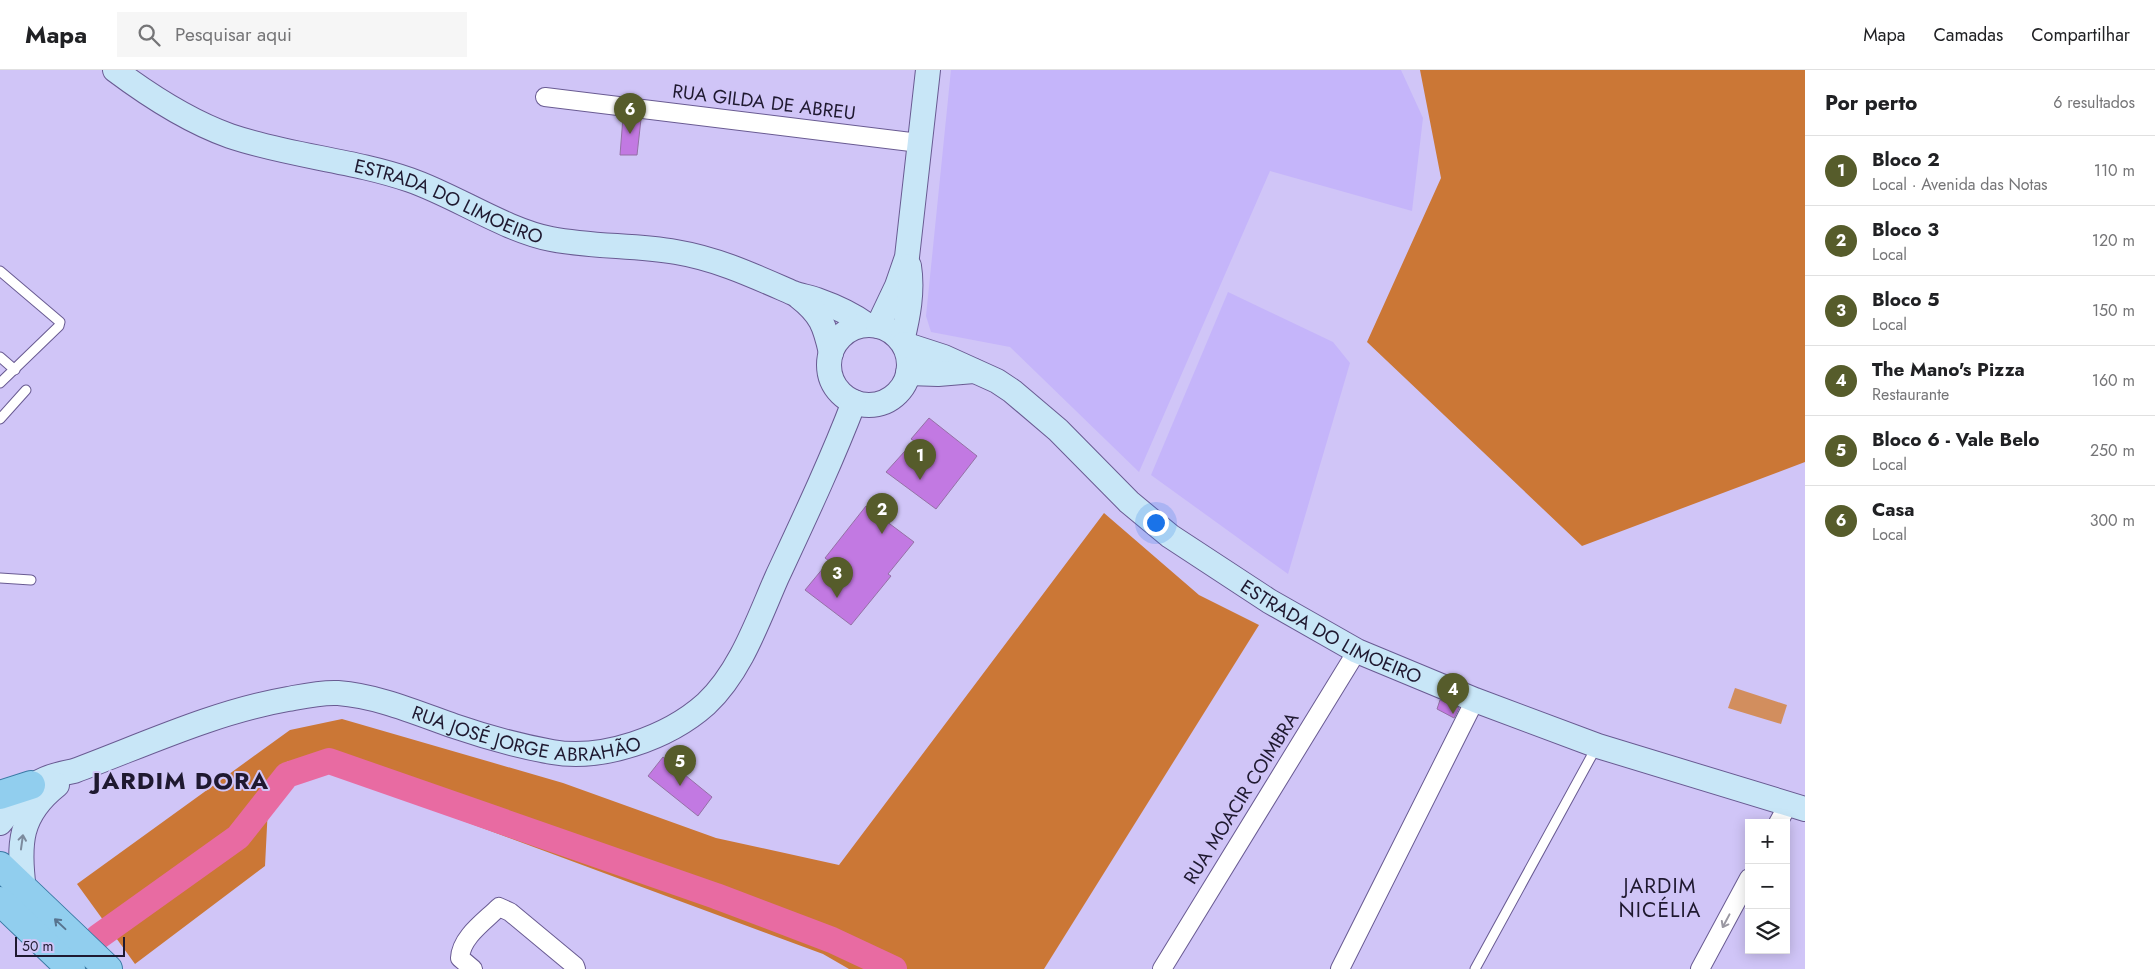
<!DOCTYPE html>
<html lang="pt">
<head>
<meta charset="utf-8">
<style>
	:root { --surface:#fff; --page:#f6f6f6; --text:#202124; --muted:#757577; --line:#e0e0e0; --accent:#565c2b }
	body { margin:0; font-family:Jost,sans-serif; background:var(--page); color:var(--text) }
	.controls { position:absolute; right:15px; bottom:15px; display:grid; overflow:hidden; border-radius:0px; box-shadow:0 2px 12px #0003 }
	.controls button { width:45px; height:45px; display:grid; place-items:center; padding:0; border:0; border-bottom:1px solid var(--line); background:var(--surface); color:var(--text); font:25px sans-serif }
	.scale { position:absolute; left:15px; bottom:12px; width:110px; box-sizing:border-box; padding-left:5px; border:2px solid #1f1930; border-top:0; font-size:14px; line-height:18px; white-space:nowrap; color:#1f1930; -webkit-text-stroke:4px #d0c5f7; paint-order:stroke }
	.you { position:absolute; left:1155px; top:452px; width:18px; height:18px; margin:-12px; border:4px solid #fff; border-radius:50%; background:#1a73e8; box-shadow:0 0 0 8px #1a73e833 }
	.badge { display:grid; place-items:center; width:32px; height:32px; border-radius:50%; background:var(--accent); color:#fff; font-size:16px; font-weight:700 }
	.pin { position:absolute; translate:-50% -41px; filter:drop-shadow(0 1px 2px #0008) }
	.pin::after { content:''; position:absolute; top:26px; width:18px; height:15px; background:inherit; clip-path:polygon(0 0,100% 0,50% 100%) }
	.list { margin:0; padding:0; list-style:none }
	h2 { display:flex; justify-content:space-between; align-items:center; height:65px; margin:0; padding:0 20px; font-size:21px }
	h2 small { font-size:16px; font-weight:400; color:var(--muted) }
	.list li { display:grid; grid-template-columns:32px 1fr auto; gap:15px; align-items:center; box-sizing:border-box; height:70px; padding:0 20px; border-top:1px solid var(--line) }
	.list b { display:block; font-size:19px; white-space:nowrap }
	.list p { margin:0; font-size:16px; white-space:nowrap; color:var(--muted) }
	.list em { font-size:16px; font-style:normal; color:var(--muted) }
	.icon { flex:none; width:28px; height:28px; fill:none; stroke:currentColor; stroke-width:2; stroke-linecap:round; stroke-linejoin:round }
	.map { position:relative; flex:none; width:1805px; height:899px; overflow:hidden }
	header { display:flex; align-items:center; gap:30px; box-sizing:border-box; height:70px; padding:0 25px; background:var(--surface); border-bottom:1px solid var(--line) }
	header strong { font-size:24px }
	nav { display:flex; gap:28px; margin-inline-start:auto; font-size:18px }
	.search { width:350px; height:45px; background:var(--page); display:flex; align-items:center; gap:12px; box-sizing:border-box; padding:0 18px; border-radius:0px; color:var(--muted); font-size:19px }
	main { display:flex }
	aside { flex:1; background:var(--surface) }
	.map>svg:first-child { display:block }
	.built { fill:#c5b5fa }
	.green { fill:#d28e5e }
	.forest { fill:#cb7736 }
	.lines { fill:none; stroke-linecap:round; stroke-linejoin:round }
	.river { stroke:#e86ba2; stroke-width:26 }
	.building { fill:#c279e2; stroke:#9571a6 }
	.lane-casing { stroke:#695b92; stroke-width:11 }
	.street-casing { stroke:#695b92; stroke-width:20 }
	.secondary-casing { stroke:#695b92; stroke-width:26 }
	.primary-casing { stroke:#3979a4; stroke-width:30 }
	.lane { stroke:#fff; stroke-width:9 }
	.street { stroke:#fff; stroke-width:18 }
	.secondary { stroke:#c8e6f7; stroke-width:24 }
	.primary { stroke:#91ceee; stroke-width:28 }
	.oneway { stroke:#7c8a9d }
	.oneway2 { stroke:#9a98a2 }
	.oneway3 { stroke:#58748f }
	.labels { text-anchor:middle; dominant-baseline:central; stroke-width:4; stroke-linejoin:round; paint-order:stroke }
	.street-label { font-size:19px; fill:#1f1930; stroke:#d0c5f7 }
	.quarter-label { font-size:21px; letter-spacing:1px; fill:#1f1930; stroke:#d0c5f7 }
	.district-label { font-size:24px; font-weight:bold; letter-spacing:1px; fill:#1f1930; stroke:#d0c5f7 }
</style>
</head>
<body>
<header>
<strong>Mapa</strong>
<div class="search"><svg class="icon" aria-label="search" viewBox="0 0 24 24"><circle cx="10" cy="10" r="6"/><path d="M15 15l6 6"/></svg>Pesquisar aqui</div>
<nav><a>Mapa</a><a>Camadas</a><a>Compartilhar</a></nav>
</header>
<main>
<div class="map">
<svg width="1805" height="899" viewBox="0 0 1805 899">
	<rect width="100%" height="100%" fill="#d0c5f7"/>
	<g class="built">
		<path d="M951 0H1401L1423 48 1412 141 1270 101 1139 402 1010 277 931 262 926 246Z"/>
		<path d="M1228 222 1333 272 1350 293 1288 504 1151 405Z"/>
	</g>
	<path class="green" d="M1735 618 1787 635 1781 654 1728 638Z"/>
	<g class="forest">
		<path d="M1420 0H1805V392L1582 476 1367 272 1441 108Z"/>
		<path d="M1104 443 1199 525 1259 555 1044 899H849L823 884 312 695 288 691 269 717 265 796 135 894 77 814 290 660 342 649 563 713 716 768 839 795Z"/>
	</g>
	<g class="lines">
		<path class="river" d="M98 867 238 767 287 705 329 691 716 826 832 870 894 899"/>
	</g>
	<g class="building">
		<path d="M623 47 641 49 637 85H620Z"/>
		<path d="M929 348 977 386 936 439 886 402 914 371 911 369Z"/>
		<path d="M866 436 914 472 888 504 891 506 851 555 805 520 829 491 825 488Z"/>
		<path d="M1440 630 1459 638 1454 648 1437 639Z"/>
		<path d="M663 687 712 727 698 746 648 706Z"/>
	</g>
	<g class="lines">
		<g class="lane-casing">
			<g id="lane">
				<path d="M0 201 60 252 59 256 0 313"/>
				<path d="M0 287 15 300"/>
				<path d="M0 349 26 320"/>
				<path d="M0 508 31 510"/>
				<path d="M1475 899 1597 676"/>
			</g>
		</g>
		<g class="street-casing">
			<g id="street">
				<path d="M545 27 919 73"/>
				<path d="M1778 753 1789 733"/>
				<path d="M473 899 460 888C461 867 485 851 499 837L510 842 575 896 576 899"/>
				<path d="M1162 899 1357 581"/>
				<path d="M1340 899 1475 630"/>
				<path d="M1700 899 1749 808"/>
			</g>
		</g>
		<g class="secondary-casing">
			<g id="secondary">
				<path id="s1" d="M115 0C151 27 188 51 230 66 289 86 352 90 410 110 456 126 505 160 551 169 592 177 635 175 676 182 718 189 754 206 793 223 801 226 809 227 817 230 834 236 852 244 867 255"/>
				<path d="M799 227C821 244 825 256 831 283"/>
				<circle cx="869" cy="295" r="40"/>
				<path d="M878 256 897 216 907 187 928 0"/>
				<path d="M902 271C908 247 913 221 909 196"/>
				<path id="s2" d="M904 274 944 287 997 311 1012 321 1058 360 1129 432 1170 466 1269 531 1357 581 1475 630 1598 676 1805 739"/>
				<path d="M908 303 938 304 974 301"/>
				<path id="s3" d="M0 753C27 720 30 709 74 701 144 675 214 642 288 629 304 626 322 622 338 623 378 626 417 643 454 656 486 667 519 676 552 682 602 691 668 668 706 634 741 601 758 550 777 507 804 449 831 392 854 332"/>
				<path d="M24 820C18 774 19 745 57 715"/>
			</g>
		</g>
		<g class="primary-casing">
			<g id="primary">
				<path d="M0 725 31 715"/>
				<path d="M0 796 108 899"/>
				<path d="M0 831 71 899"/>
			</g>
		</g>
		<use href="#lane" class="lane"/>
		<use href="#street" class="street"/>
		<use href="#secondary" class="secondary"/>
		<use href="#primary" class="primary"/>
	</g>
	<defs><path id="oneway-shaft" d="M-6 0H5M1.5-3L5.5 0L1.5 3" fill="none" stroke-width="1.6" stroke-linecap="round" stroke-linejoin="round" transform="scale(1.25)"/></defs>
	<use class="oneway" href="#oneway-shaft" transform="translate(22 772) rotate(-82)"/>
	<use class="oneway2" href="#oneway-shaft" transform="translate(1726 851) rotate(118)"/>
	<use class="oneway3" href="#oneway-shaft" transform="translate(60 854) rotate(-137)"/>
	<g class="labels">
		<g class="street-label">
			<text transform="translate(764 32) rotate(7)">RUA GILDA DE ABREU</text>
			<text stroke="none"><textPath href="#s1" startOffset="362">ESTRADA DO LIMOEIRO</textPath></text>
			<text stroke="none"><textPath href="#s2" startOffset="521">ESTRADA DO LIMOEIRO</textPath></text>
			<text stroke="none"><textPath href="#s3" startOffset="565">RUA JOSÉ JORGE ABRAHÃO</textPath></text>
			<text transform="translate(1241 728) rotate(-58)">RUA MOACIR COIMBRA</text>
		</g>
		<g class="quarter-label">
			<text x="1660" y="816">JARDIM<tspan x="1660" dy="24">NICÉLIA</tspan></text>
		</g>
		<g class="district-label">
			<text x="181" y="710">JARDIM DORA</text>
		</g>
	</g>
</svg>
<div class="controls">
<button>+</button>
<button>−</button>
<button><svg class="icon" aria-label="layers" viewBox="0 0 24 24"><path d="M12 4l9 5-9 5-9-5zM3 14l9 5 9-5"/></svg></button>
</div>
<div class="scale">50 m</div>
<div class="you"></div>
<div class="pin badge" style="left:920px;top:410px">1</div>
<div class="pin badge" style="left:882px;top:464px">2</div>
<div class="pin badge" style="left:837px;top:528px">3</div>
<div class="pin badge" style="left:1453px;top:644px">4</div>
<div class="pin badge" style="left:680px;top:716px">5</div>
<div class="pin badge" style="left:630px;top:64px">6</div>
</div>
<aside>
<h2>Por perto<small>6 resultados</small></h2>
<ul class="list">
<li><span class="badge">1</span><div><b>Bloco 2</b><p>Local · Avenida das Notas</p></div><em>110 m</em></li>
<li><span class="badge">2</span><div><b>Bloco 3</b><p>Local</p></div><em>120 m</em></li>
<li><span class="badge">3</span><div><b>Bloco 5</b><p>Local</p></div><em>150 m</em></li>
<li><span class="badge">4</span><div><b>The Mano's Pizza</b><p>Restaurante</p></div><em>160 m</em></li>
<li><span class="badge">5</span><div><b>Bloco 6 - Vale Belo</b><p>Local</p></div><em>250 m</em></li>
<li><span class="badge">6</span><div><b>Casa</b><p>Local</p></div><em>300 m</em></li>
</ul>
</aside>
</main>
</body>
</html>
